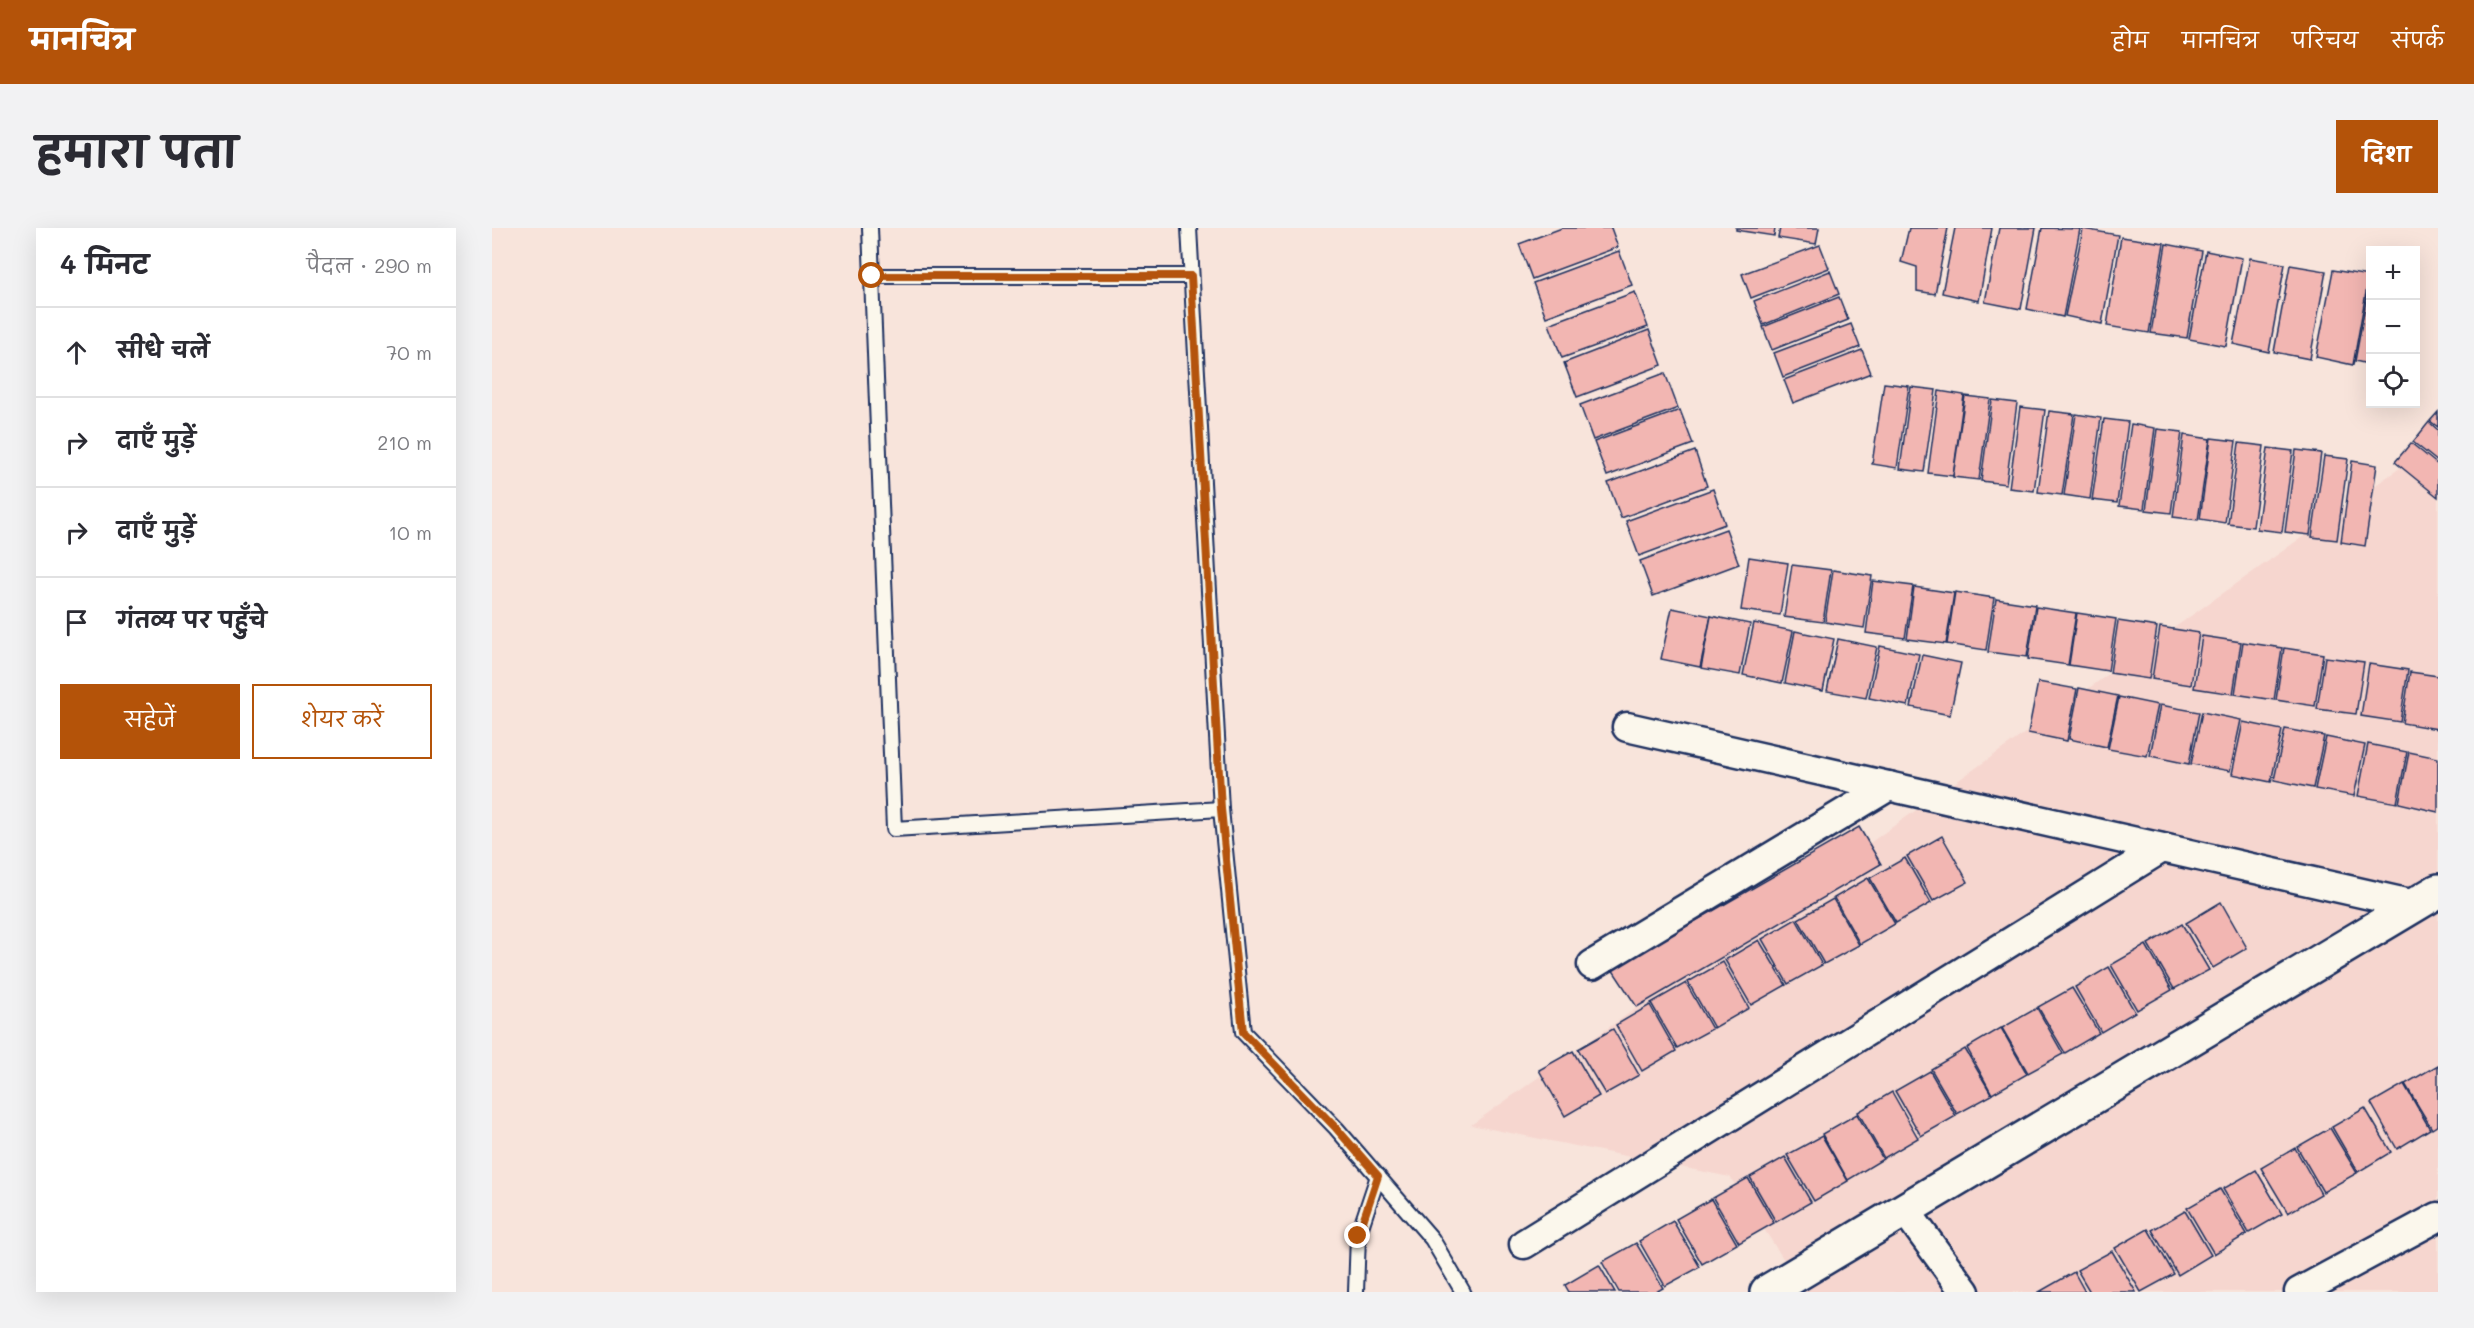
<!DOCTYPE html>
<html lang="hi">
<head>
<meta charset="utf-8">
<style>
	:root { --surface:#fff; --page:#f2f2f3; --text:#2b2b33; --muted:#7c7c81; --line:#e1e1e2; --accent:#b45309 }
	body { margin:0; font-family:Mali,"Playpen Sans Deva",sans-serif; background:var(--page); color:var(--text) }
	.controls { position:absolute; right:18px; top:18px; display:grid; overflow:hidden; border-radius:0px; box-shadow:0 6px 24px #0002 }
	.controls button { width:54px; height:54px; display:grid; place-items:center; padding:0; border:0; border-bottom:2px solid var(--line); background:var(--surface); color:var(--text); font:30px sans-serif }
	.stop { position:absolute; width:18px; height:18px; margin:-14px; border:4px solid #b45309; border-radius:50%; background:#fff }
	.stop.end { background:#b45309; border-color:#fff; box-shadow:0 2px 6px #0008 }
	.list { margin:0; padding:0; list-style:none }
	h2 { display:flex; justify-content:space-between; align-items:center; height:78px; margin:0; padding:0 24px; font-size:26px }
	h2 small { font-size:20px; font-weight:400; color:var(--muted) }
	.list li { display:grid; grid-template-columns:39px 1fr auto; gap:18px; align-items:center; box-sizing:border-box; height:90px; padding:0 24px; border-top:2px solid var(--line) }
	.list b { display:block; font-size:22px; white-space:nowrap }
	.list em { font-size:20px; font-style:normal; color:var(--muted) }
	.actions { display:flex; gap:12px; padding:18px 24px }
	.actions a { flex:1; padding:14px 0; border:2px solid var(--accent); border-radius:0px; text-align:center; font-size:21px; color:var(--accent) }
	.actions .main { background:var(--accent); color:#fff }
	.icon { flex:none; width:33px; height:33px; fill:none; stroke:currentColor; stroke-width:2; stroke-linecap:round; stroke-linejoin:round }
	.map { position:relative; flex:none; width:1946px; height:1064px; overflow:hidden; border-radius:0px }
	header { display:flex; align-items:center; gap:36px; box-sizing:border-box; height:84px; padding:0 30px; background:var(--accent); color:#fff }
	header strong { font-size:28px }
	nav { display:flex; gap:33px; margin-inline-start:auto; font-size:21px }
	.intro { display:flex; align-items:center; justify-content:space-between; box-sizing:border-box; height:144px; padding:0 36px }
	h1 { margin:0; font-size:42px }
	.button { padding:15px 27px; border-radius:0px; background:var(--accent); color:#fff; font-size:21px; font-weight:700 }
	main { display:flex; gap:36px; padding:0 36px }
	aside { flex:1; background:var(--surface); border-radius:0px; box-shadow:0 6px 24px #0002 }
	.map>svg:first-child { display:block }
	.built { fill:#f6d6cf }
	.building { fill:#f2b6b2; stroke:#1b2f5e; stroke-width:1.5 }
	.lines { fill:none; stroke-linecap:round; stroke-linejoin:round }
	.service-casing { stroke:#1b2f5e; stroke-width:18 }
	.minor-casing { stroke:#1b2f5e; stroke-width:33 }
	.tertiary-casing { stroke:#1b2f5e; stroke-width:38 }
	.service { stroke:#fbf7ec; stroke-width:14 }
	.minor { stroke:#fbf7ec; stroke-width:28 }
	.tertiary { stroke:#fbf7ec; stroke-width:33 }
	.route { stroke:#b45309; stroke-width:8 }
</style>
</head>
<body>
<header>
<strong>मानचित्र</strong>
<nav><a>होम</a><a>मानचित्र</a><a>परिचय</a><a>संपर्क</a></nav>
</header>
<div class="intro"><h1>हमारा पता</h1><a class="button">दिशा</a></div>
<main>
<aside>
<h2>4 मिनट<small>पैदल · 290 m</small></h2>
<ul class="list">
<li><svg class="icon" aria-label="ahead" viewBox="0 0 24 24"><path d="M12 20V5M6 11l6-6 6 6"/></svg><div><b>सीधे चलें</b></div><em>70 m</em></li>
<li><svg class="icon" aria-label="right" viewBox="0 0 24 24"><path d="M7 20v-9h11M14 6l5 5-5 5"/></svg><div><b>दाएँ मुड़ें</b></div><em>210 m</em></li>
<li><svg class="icon" aria-label="right" viewBox="0 0 24 24"><path d="M7 20v-9h11M14 6l5 5-5 5"/></svg><div><b>दाएँ मुड़ें</b></div><em>10 m</em></li>
<li><svg class="icon" aria-label="arrive" viewBox="0 0 24 24"><path d="M6 21V4h12l-3 4 3 4H6"/></svg><div><b>गंतव्य पर पहुँचे</b></div></li>
</ul>
<div class="actions"><a class="main">सहेजें</a><a>शेयर करें</a></div>
</aside>
<div class="map">
<svg width="1946" height="1064" viewBox="0 0 1946 1064">
	<rect width="100%" height="100%" fill="#f8e4db"/>
	<filter id="ink" filterUnits="userSpaceOnUse"><feTurbulence type="fractalNoise" baseFrequency=".0167" numOctaves="2"/><feDisplacementMap in="SourceGraphic" scale="12" xChannelSelector="R" yChannelSelector="G"/><feConvolveMatrix kernelMatrix="1 2 1 2 8 2 1 2 1" color-interpolation-filters="sRGB"/></filter>
	<g filter="url(#ink)">
		<path class="built" d="M1946 213V1064H1313L1238 949 979 897Z"/>
		<g class="building">
			<path d="M1070 0H1119L1126 19 1040 51 1027 16Z"/>
			<path d="M1244 0H1283L1282 8 1244 2Z"/>
			<path d="M1288 0H1327L1324 16 1286 10Z"/>
			<path d="M1417 0H1456L1443 66 1425 63V39L1409 34Z"/>
			<path d="M1463 0H1500L1487 73 1450 65Z"/>
			<path d="M1507 0H1544L1529 81 1493 74Z"/>
			<path d="M1550 0 1588 1 1571 89 1535 81Z"/>
			<path d="M1591 1 1626 7 1610 96 1573 88Z"/>
			<path d="M1629 9 1672 15 1657 105 1615 98Z"/>
			<path d="M1674 16 1710 23 1695 110 1659 105Z"/>
			<path d="M1328 17 1337 40 1259 70 1250 46Z"/>
			<path d="M1127 23 1140 57 1054 89 1041 55Z"/>
			<path d="M1714 23 1750 30 1734 118 1697 111Z"/>
			<path d="M1758 30 1793 36 1777 124 1741 116Z"/>
			<path d="M1798 37 1834 43 1818 131 1782 124Z"/>
			<path d="M1841 42 1877 48 1861 137 1824 129Z"/>
			<path d="M1338 43 1347 66 1271 97 1262 73Z"/>
			<path d="M1878 51V128L1876 136 1863 133Z"/>
			<path d="M1143 64 1156 99 1070 130 1057 96Z"/>
			<path d="M1347 69 1356 92 1280 122 1271 99Z"/>
			<path d="M1359 96 1368 119 1291 149 1282 125Z"/>
			<path d="M1157 102 1170 137 1085 169 1072 135Z"/>
			<path d="M1370 122 1379 145 1301 175 1292 152Z"/>
			<path d="M1173 145 1186 180 1101 212 1088 177Z"/>
			<path d="M1392 155 1417 158 1405 240 1380 236Z"/>
			<path d="M1419 159 1444 162 1432 244 1408 241Z"/>
			<path d="M1447 163 1472 167 1461 248 1436 245Z"/>
			<path d="M1473 168 1498 171 1487 252 1461 249Z"/>
			<path d="M1500 172 1525 175 1514 256 1489 253Z"/>
			<path d="M1528 179 1553 182 1542 263 1517 260Z"/>
			<path d="M1188 182 1201 216 1115 248 1102 214Z"/>
			<path d="M1557 183 1582 186 1570 267 1546 264Z"/>
			<path d="M1946 184V199L1938 193Z"/>
			<path d="M1584 186 1609 190 1598 271 1572 267Z"/>
			<path d="M1612 191 1636 194 1625 275 1600 272Z"/>
			<path d="M1937 194 1946 202V234L1921 214Z"/>
			<path d="M1639 196 1663 200 1652 281 1627 278Z"/>
			<path d="M1665 201 1690 204 1679 285 1654 282Z"/>
			<path d="M1692 207 1718 211 1706 292 1681 289Z"/>
			<path d="M1719 210 1744 213 1733 295 1708 291Z"/>
			<path d="M1747 215 1772 218 1761 299 1736 296Z"/>
			<path d="M1919 215 1946 237V269L1903 234Z"/>
			<path d="M1776 220 1801 223 1790 304 1765 301Z"/>
			<path d="M1804 222 1829 225 1818 307 1793 304Z"/>
			<path d="M1203 223 1215 258 1129 290 1116 255Z"/>
			<path d="M1832 228 1856 231 1845 312 1820 309Z"/>
			<path d="M1860 233 1885 237 1873 318 1849 314Z"/>
			<path d="M1221 261 1233 296 1147 328 1134 293Z"/>
			<path d="M1234 301 1247 336 1161 368 1148 333Z"/>
			<path d="M1257 329 1296 335 1288 387 1249 382Z"/>
			<path d="M1300 337 1339 342 1331 394 1292 389Z"/>
			<path d="M1341 342 1380 348 1372 400 1333 394Z"/>
			<path d="M1381 353 1421 358 1413 410 1374 405Z"/>
			<path d="M1422 359 1462 365 1454 416 1415 411Z"/>
			<path d="M1463 364 1502 370 1494 422 1455 416Z"/>
			<path d="M1504 371 1543 377 1535 429 1496 424Z"/>
			<path d="M1544 379 1584 385 1576 437 1536 431Z"/>
			<path d="M1180 380 1219 388 1208 439 1169 431Z"/>
			<path d="M1585 385 1624 391 1616 443 1577 437Z"/>
			<path d="M1219 388 1258 396 1248 447 1209 440Z"/>
			<path d="M1626 393 1665 399 1657 451 1618 445Z"/>
			<path d="M1262 395 1301 403 1290 455 1251 447Z"/>
			<path d="M1668 399 1707 405 1699 457 1660 451Z"/>
			<path d="M1303 403 1342 411 1331 463 1293 455Z"/>
			<path d="M1710 408 1749 414 1741 466 1702 460Z"/>
			<path d="M1346 411 1385 419 1374 470 1335 463Z"/>
			<path d="M1751 414 1790 420 1782 472 1743 466Z"/>
			<path d="M1388 418 1427 426 1416 478 1377 470Z"/>
			<path d="M1792 420 1831 426 1823 478 1784 472Z"/>
			<path d="M1430 427 1469 435 1458 487 1419 479Z"/>
			<path d="M1833 429 1872 434 1864 486 1825 481Z"/>
			<path d="M1877 436 1916 442 1908 494 1869 488Z"/>
			<path d="M1918 444 1946 448V501L1910 495Z"/>
			<path d="M1546 454 1585 461 1575 513 1536 505Z"/>
			<path d="M1587 460 1626 468 1615 519 1577 511Z"/>
			<path d="M1627 469 1666 477 1655 528 1616 521Z"/>
			<path d="M1668 477 1707 484 1697 536 1658 528Z"/>
			<path d="M1710 484 1749 492 1738 543 1699 536Z"/>
			<path d="M1751 494 1790 502 1779 554 1740 546Z"/>
			<path d="M1793 501 1832 508 1821 560 1782 552Z"/>
			<path d="M1834 509 1873 517 1862 568 1823 561Z"/>
			<path d="M1876 516 1915 524 1905 575 1866 568Z"/>
			<path d="M1917 524 1946 530V584L1907 575Z"/>
			<path d="M1367 599 1389 636 1145 779 1120 741Z"/>
			<path d="M1450 608 1476 654 1441 673 1415 628Z"/>
			<path d="M1413 630 1439 675 1404 695 1378 650Z"/>
			<path d="M1376 650 1403 696 1368 716 1342 670Z"/>
			<path d="M1341 671 1367 717 1332 736 1306 691Z"/>
			<path d="M1729 674 1755 720 1721 740 1694 695Z"/>
			<path d="M1304 691 1330 737 1296 756 1270 711Z"/>
			<path d="M1690 696 1717 742 1682 761 1656 716Z"/>
			<path d="M1267 712 1294 757 1259 777 1233 732Z"/>
			<path d="M1654 717 1680 762 1645 782 1619 737Z"/>
			<path d="M1231 734 1257 780 1222 800 1196 754Z"/>
			<path d="M1617 739 1643 784 1609 804 1583 759Z"/>
			<path d="M1194 755 1220 801 1185 820 1159 775Z"/>
			<path d="M1580 760 1607 805 1573 825 1546 779Z"/>
			<path d="M1158 777 1184 823 1150 843 1124 797Z"/>
			<path d="M1545 780 1571 826 1536 845 1510 800Z"/>
			<path d="M1509 800 1535 846 1500 866 1475 820Z"/>
			<path d="M1121 801 1147 847 1113 866 1086 821Z"/>
			<path d="M1473 821 1500 867 1465 886 1439 841Z"/>
			<path d="M1081 823 1107 868 1073 888 1047 842Z"/>
			<path d="M1946 837V897L1940 901 1913 856Z"/>
			<path d="M1438 843 1464 888 1429 908 1403 863Z"/>
			<path d="M1912 856 1938 901 1905 921 1879 875Z"/>
			<path d="M1400 864 1426 910 1392 930 1366 884Z"/>
			<path d="M1873 880 1899 924 1866 944 1840 899Z"/>
			<path d="M1365 886 1391 931 1356 952 1330 906Z"/>
			<path d="M1838 900 1865 945 1831 964 1805 919Z"/>
			<path d="M1330 908 1356 953 1322 973 1295 927Z"/>
			<path d="M1803 920 1829 966 1796 985 1769 940Z"/>
			<path d="M1293 929 1319 974 1284 994 1258 949Z"/>
			<path d="M1764 942 1790 986 1757 1005 1731 961Z"/>
			<path d="M1256 950 1282 995 1247 1015 1221 970Z"/>
			<path d="M1728 961 1755 1006 1722 1026 1695 980Z"/>
			<path d="M1219 971 1245 1016 1210 1036 1184 991Z"/>
			<path d="M1693 983 1719 1027 1686 1047 1660 1002Z"/>
			<path d="M1181 993 1208 1039 1173 1058 1147 1013Z"/>
			<path d="M1656 1001 1682 1046 1649 1064 1623 1020Z"/>
			<path d="M1144 1015 1171 1060 1164 1064H1127L1110 1034Z"/>
			<path d="M1620 1023 1644 1064H1598L1585 1042Z"/>
			<path d="M1107 1037 1123 1064H1077L1073 1057Z"/>
			<path d="M1582 1044 1593 1064H1547Z"/>
		</g>
		<g class="lines">
			<g class="service-casing">
				<g id="service">
					<path d="M378 0 402 601 729 581 751 804 844 900 940 1011 971 1064"/>
					<path d="M697 0 729 581"/>
					<path d="M380 48H699"/>
					<path d="M864 1064 866 1008 886 948"/>
				</g>
			</g>
			<g class="minor-casing">
				<g id="minor">
					<path d="M1135 499 1923 677"/>
					<path d="M1100 737 1397 558"/>
					<path d="M1413 982 1473 1064"/>
					<path d="M1032 1016 1670 620"/>
					<path d="M1807 1064 1946 989"/>
				</g>
			</g>
			<g class="tertiary-casing">
				<path id="tertiary" d="M1275 1064 1946 663"/>
			</g>
			<use href="#service" class="service"/>
			<use href="#minor" class="minor"/>
			<use href="#tertiary" class="tertiary"/>
		</g>
	</g>
	<g class="lines" filter="url(#ink)">
		<path class="route" d="M380 48H699L729 581 751 804 844 900 886 948 866 1008"/>
	</g>
</svg>
<div class="controls">
<button>+</button>
<button>−</button>
<button><svg class="icon" aria-label="locate" viewBox="0 0 24 24"><circle cx="12" cy="12" r="6"/><path d="M12 2v4M12 18v4M2 12h4M18 12h4"/></svg></button>
</div>
<div class="stop" style="left:380px;top:48px"></div>
<div class="stop end" style="left:866px;top:1008px"></div>
</div>
</main>
</body>
</html>
